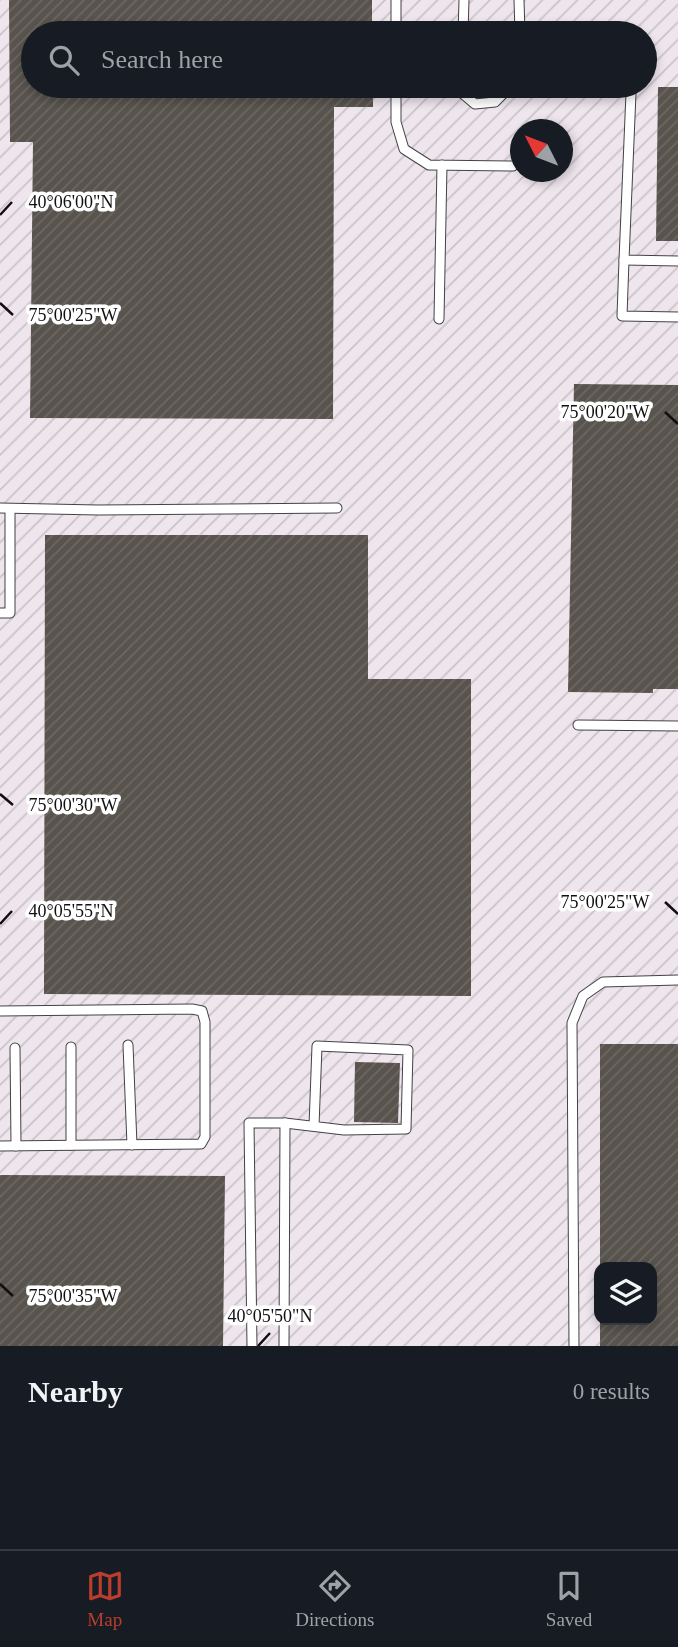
<!DOCTYPE html>
<html lang="en">
<head>
<meta charset="utf-8">
<style>
	:root { --surface:#171b24; --page:#20242c; --text:#f1f3f6; --muted:#9ea1a6; --line:#363941; --accent:#bb3d2d }
	body { margin:0; font-family:Georgia,serif; background:var(--page); color:var(--text) }
	.controls { position:absolute; right:21px; bottom:21px; display:grid; overflow:hidden; border-radius:14px; box-shadow:0 4px 10px #0003 }
	.controls button { width:63px; height:63px; display:grid; place-items:center; padding:0; border:0; border-bottom:2px solid var(--line); background:var(--surface); color:var(--text); font:35px sans-serif }
	.compass { position:absolute; left:510px; top:119px; width:63px; height:63px; border-radius:50%; background:var(--surface); box-shadow:0 4px 10px #0003; rotate:312deg }
	.list { margin:0; padding:0; list-style:none }
	h2 { display:flex; justify-content:space-between; align-items:center; height:91px; margin:0; padding:0 28px; font-size:30px }
	h2 small { font-size:23px; font-weight:400; color:var(--muted) }
	.icon { flex:none; width:38px; height:38px; fill:none; stroke:currentColor; stroke-width:2; stroke-linecap:round; stroke-linejoin:round }
	.map { position:relative; flex:none; width:678px; height:1346px; overflow:hidden }
	.search { position:absolute; background:var(--surface); box-shadow:0 4px 10px #0003; left:21px; right:21px; top:21px; height:77px; display:flex; align-items:center; gap:18px; box-sizing:border-box; padding:0 24px; border-radius:38px; color:var(--muted); font-size:26px }
	.sheet { height:203px; background:var(--surface) }
	nav { display:flex; justify-content:space-around; align-items:center; box-sizing:border-box; height:98px; border-top:2px solid var(--line); background:var(--surface); font-size:19px; color:var(--muted) }
	nav a { display:grid; justify-items:center; gap:4px }
	nav .on { color:var(--accent) }
	.map>svg:first-child { display:block }
	.industrial { fill:url(#industrial-furrows); fill-rule:evenodd }
	.building { fill:url(#building-hatch) }
	.lines { fill:none; stroke-linecap:round; stroke-linejoin:round }
	.lane-casing { stroke:#434343; stroke-width:11 }
	.lane { stroke:#fff; stroke-width:9 }
	.ticks { fill:none; stroke:#101010; stroke-width:2.5 }
	.ticks-label { font-size:18px; text-anchor:middle; fill:#101010; stroke:#fff; stroke-width:7; stroke-linejoin:round; paint-order:stroke }
</style>
</head>
<body>
<div class="map">
<svg width="678" height="1346" viewBox="0 0 678 1346">
	<defs>
		<pattern id="industrial-furrows" width="10" height="10" patternUnits="userSpaceOnUse" patternTransform="scale(1.75)"><rect width="10" height="10" fill="#eee5ed"/><path d="M-1 1l2-2M0 10L10 0M9 11l2-2" fill="none" stroke="#cbc3ca"/></pattern>
		<pattern id="building-hatch" width="6" height="6" patternUnits="userSpaceOnUse" patternTransform="scale(1.75)"><rect width="6" height="6" fill="#58534d"/><path d="M-1 1l2-2M0 6l6-6M5 7l2-2" fill="none" stroke="#6b6762"/></pattern>
	</defs>
	<rect width="100%" height="100%" fill="#fefef4"/>
	<path class="industrial" d="M0 0H678V1346H0ZM33 33H645V86H33ZM520 130H562V172H520ZM599 1267H652V1320H599Z"/>
	<g class="building">
		<path d="M9 0H372V33H33V86H373V107H334L333 419 30 418 33 142H10Z"/>
		<path d="M658 87H678V241H656Z"/>
		<path d="M574 384 678 385V689H653V693L568 692Z"/>
		<path d="M45 535H368V679H471V996L44 994Z"/>
		<path d="M600 1044H678V1346H600V1320H652V1267H600Z"/>
		<path d="M355 1062 400 1063 398 1123 354 1122Z"/>
		<path d="M0 1175 225 1176 223 1346H0Z"/>
	</g>
	<g class="lines">
		<g class="lane-casing">
			<g id="lane">
				<path d="M396 0V33"/>
				<path d="M519 0 520 33"/>
				<path d="M463 33 464 0"/>
				<path d="M396 86V122L404 149 429 165 513 166"/>
				<path d="M462 86V93L475 104 495 102 511 86"/>
				<path d="M631 93 624 260 678 261"/>
				<path d="M624 260 622 316 678 317"/>
				<path d="M439 319 442 165"/>
				<path d="M0 508 98 510 337 508"/>
				<path d="M0 613H10V509"/>
				<path d="M578 725 678 726"/>
				<path d="M0 1011 192 1009 202 1011 205 1022V1137L201 1144 0 1146"/>
				<path d="M128 1045 132 1145"/>
				<path d="M15 1048 16 1146"/>
				<path d="M71 1145V1047"/>
				<path d="M252 1346 249 1123H285L344 1130 406 1129 408 1050 317 1046 314 1126"/>
				<path d="M284 1346 285 1123"/>
				<path d="M574 1346 572 1023 583 996 603 982 678 980"/>
			</g>
		</g>
		<use href="#lane" class="lane"/>
	</g>
	<path class="ticks" d="M0 215 12 202M0 303 13 315M665 412 678 424M0 794 13 805M665 902 678 914M0 924 12 911M0 1284 13 1296M258 1346 270 1333"/>
	<g class="ticks-label">
		<text x="71" y="208">40°06'00"N</text>
		<text x="73" y="321">75°00'25"W</text>
		<text x="605" y="418">75°00'20"W</text>
		<text x="73" y="811">75°00'30"W</text>
		<text x="605" y="908">75°00'25"W</text>
		<text x="71" y="917">40°05'55"N</text>
		<text x="73" y="1302">75°00'35"W</text>
		<text x="270" y="1322">40°05'50"N</text>
	</g>
</svg>
<div class="controls">
<button><svg class="icon" aria-label="layers" viewBox="0 0 24 24"><path d="M12 4l9 5-9 5-9-5zM3 14l9 5 9-5"/></svg></button>
</div>
<svg class="compass" viewBox="-18 -18 36 36"><path d="M0-13l5 13h-10z" fill="#e53935"/><path d="M0 13l5-13h-10z" fill="#9ea1a6"/></svg>
<div class="search"><svg class="icon" aria-label="search" viewBox="0 0 24 24"><circle cx="10" cy="10" r="6"/><path d="M15 15l6 6"/></svg>Search here</div>
</div>
<section class="sheet">
<h2>Nearby<small>0 results</small></h2>
<ul class="list">
</ul>
</section>
<nav>
<a class="on"><svg class="icon" aria-label="map" viewBox="0 0 24 24"><path d="M3 6l6-2 6 2 6-2v14l-6 2-6-2-6 2zM9 4v14M15 6v14"/></svg>Map</a>
<a><svg class="icon" aria-label="directions" viewBox="0 0 24 24"><path d="M12 3l9 9-9 9-9-9zM9 14v-3h6M13 9l2 2-2 2"/></svg>Directions</a>
<a><svg class="icon" aria-label="saved" viewBox="0 0 24 24"><path d="M7 4h10v16l-5-4-5 4z"/></svg>Saved</a>
</nav>
</body>
</html>
